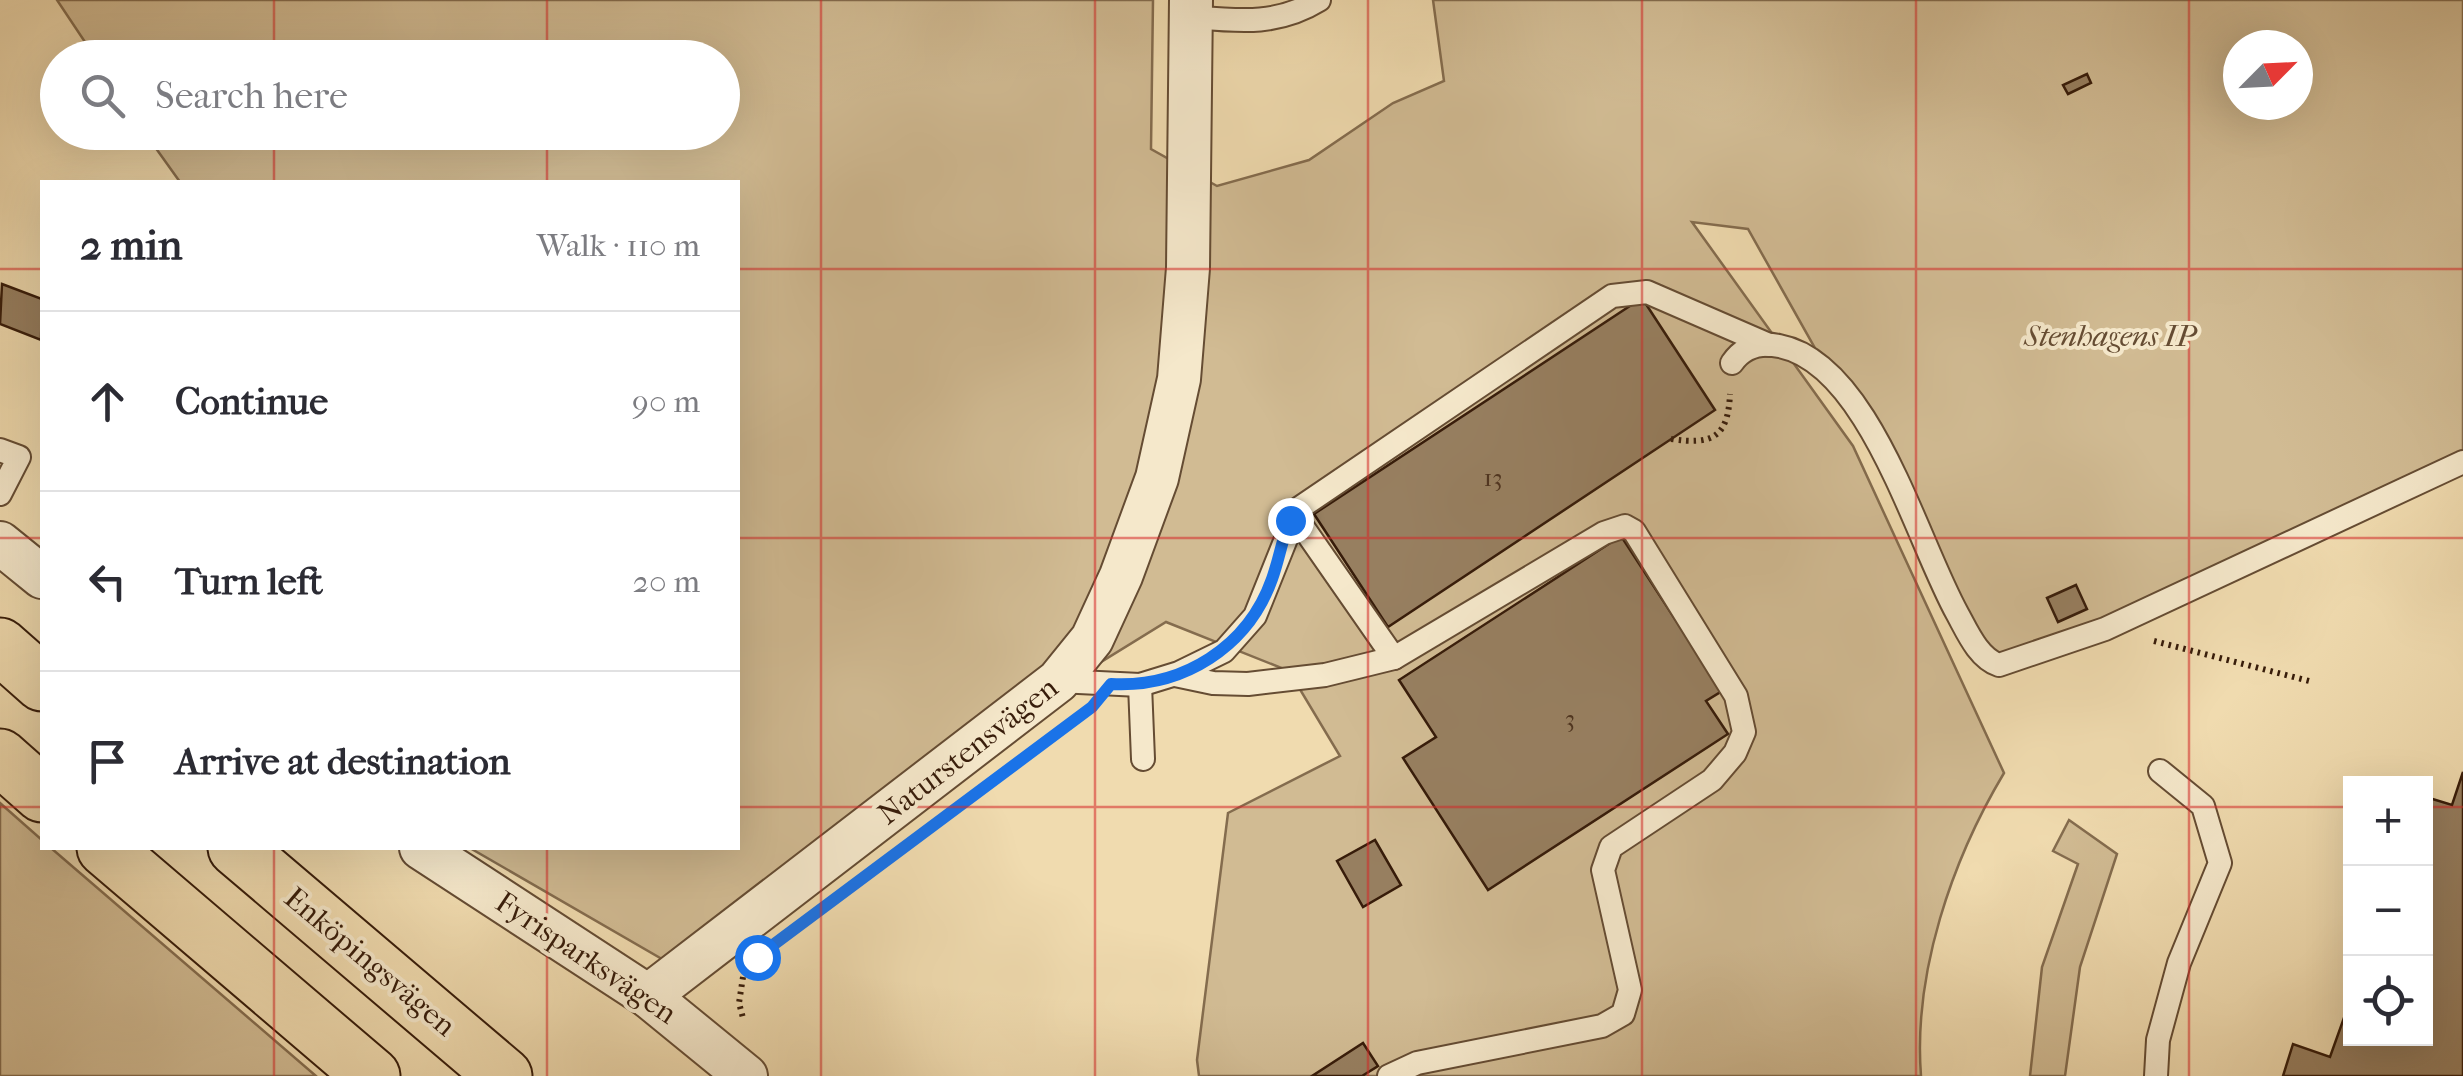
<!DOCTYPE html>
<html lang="en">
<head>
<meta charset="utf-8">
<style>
	:root { --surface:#fff; --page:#f7f7f7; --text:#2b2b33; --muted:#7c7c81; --line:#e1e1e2 }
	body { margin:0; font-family:"IM FELL French Canon",serif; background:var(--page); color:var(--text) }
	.controls { position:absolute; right:30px; bottom:30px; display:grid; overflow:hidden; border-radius:0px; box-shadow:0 10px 40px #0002 }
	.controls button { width:90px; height:90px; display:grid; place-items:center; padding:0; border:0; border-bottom:2px solid var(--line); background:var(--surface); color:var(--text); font:50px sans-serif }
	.compass { position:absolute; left:2223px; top:30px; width:90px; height:90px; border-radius:50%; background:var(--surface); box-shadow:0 10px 40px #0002; rotate:66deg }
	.stop { position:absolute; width:30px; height:30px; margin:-22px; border:8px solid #1a73e8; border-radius:50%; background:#fff }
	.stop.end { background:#1a73e8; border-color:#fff; box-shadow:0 2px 10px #0008 }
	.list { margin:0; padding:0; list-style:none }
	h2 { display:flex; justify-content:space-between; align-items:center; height:130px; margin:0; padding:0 40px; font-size:42px }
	h2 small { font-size:32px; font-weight:400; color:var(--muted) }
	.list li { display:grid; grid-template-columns:65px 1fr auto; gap:30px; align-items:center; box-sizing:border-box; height:180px; padding:0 40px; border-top:2px solid var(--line) }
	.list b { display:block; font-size:38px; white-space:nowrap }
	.list em { font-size:32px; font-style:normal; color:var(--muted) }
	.icon { flex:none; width:55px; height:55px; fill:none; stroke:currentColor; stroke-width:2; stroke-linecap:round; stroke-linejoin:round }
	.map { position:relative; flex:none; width:2463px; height:1076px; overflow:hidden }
	.search { position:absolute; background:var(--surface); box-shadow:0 10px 40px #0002; left:40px; top:40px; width:700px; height:110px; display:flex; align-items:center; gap:25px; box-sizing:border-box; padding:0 35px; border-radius:55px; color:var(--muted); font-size:38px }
	.panel { position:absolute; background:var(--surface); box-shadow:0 10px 40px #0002; left:40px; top:180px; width:700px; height:670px; border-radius:0px }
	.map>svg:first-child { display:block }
	.green { fill:#d1bb93; stroke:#846c4e; stroke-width:2.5; fill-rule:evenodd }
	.building { fill:#977f60; stroke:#371c0a; stroke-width:2.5 }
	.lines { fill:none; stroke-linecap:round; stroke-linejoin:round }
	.lane-casing { stroke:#654c33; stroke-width:26 }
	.street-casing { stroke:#654c33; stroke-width:46 }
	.primary-casing { stroke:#371c0a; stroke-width:59 }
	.path { stroke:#371c0a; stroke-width:6; stroke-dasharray:2.5 5; stroke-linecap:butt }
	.lane { stroke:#f5e8cb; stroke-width:22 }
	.street { stroke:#f5e8cb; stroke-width:42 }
	.primary { stroke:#f0dbaf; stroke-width:55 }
	.route { stroke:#1a73e8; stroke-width:12 }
	.grid { fill:none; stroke:#d62828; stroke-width:2.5; stroke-opacity:0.55 }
	.labels { text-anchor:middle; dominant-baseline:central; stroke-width:8; stroke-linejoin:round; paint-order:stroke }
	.number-label { font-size:25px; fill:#4f3520 }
	.park-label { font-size:30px; font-style:italic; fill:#654c33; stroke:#f5e8cb }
	.street-label { font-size:30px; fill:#371c0a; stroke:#f5e8cb }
</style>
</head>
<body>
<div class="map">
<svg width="2463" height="1076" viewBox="0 0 2463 1076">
	<rect width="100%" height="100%" fill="#f0dbaf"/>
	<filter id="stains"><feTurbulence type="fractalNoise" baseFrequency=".002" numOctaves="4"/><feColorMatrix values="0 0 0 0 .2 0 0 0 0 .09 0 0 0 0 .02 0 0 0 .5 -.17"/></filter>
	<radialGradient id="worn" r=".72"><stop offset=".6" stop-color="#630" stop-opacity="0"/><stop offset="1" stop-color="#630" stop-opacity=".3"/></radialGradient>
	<g class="green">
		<path d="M57 0H1153L1151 149 1217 186 1309 160 1393 103 1444 81 1433 0H2463V469L2106 629 1992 663 1748 229 1692 222 1853 446 2004 773C1952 860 1913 973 1921 1076H1199L1197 1060 1228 813 1340 756 1289 671 1166 622 957 751 662 959 470 848H738V182H180L145 133 722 132V58L95 57ZM2238 45H2298V105H2238Z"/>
		<path d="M0 803 42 840V848H51L316 1076H0Z"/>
		<path d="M2069 820 2117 854 2080 967 2065 1076H2030L2042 967 2078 864 2053 851Z"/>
	</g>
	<g class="building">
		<path d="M2087 74 2091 83 2068 94 2063 85Z"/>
		<path d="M2 284 42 299 41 340 0 324Z"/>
		<path d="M1642 298 1715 410 1388 627 1314 514Z"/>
		<path d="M1621 536 1722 691 1706 701 1728 734 1488 890 1403 758 1436 737 1399 680Z"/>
		<path d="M2076 585 2087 609 2058 622 2047 598Z"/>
		<path d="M2463 772V1076H2283L2293 1044 2330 1057 2350 1001V1038H2426V797L2452 805Z"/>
		<path d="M1375 840 1401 885 1363 907 1337 861Z"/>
		<path d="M1363 1043 1378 1066 1362 1076H1312Z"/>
	</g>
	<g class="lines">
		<g class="lane-casing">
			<g id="lane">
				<path d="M1191 17C1238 21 1277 26 1319 0"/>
				<path d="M1732 363C1743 347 1759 342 1779 346 1869 363 1916 539 1957 613 1967 631 1978 658 1999 665L2105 629 2463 462"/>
				<path d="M0 450 19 457 0 494"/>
				<path d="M1293 513 1394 658"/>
				<path d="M1175 675 1213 683 1248 684 1325 675 1394 658 1604 533 1625 526 1634 531 1736 696 1744 732 1735 753 1712 780 1611 847 1603 870 1630 990 1623 1014 1602 1026 1417 1063 1389 1076"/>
				<path d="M1058 681 1140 685 1179 673 1224 651 1255 616 1298 509 1612 296 1647 292 1769 345"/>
				<path d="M1140 685 1143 759"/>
				<path d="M2156 1076 2158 1040 2179 963 2220 863 2203 806 2160 771"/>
			</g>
		</g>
		<g class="street-casing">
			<g id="street">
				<path d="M0 543 42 577"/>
				<path d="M421 848 648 996 746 1076"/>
				<path d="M648 996 1058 681 1092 639 1121 576 1157 478 1179 379 1188 268 1191 0"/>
			</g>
		</g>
		<g class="primary-casing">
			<g id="primary">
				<path d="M0 646 42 683"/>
				<path d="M0 757 42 794"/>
				<path d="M105 848 372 1076"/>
				<path d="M236 848 504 1076"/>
			</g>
		</g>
		<g class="path">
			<path d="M1671 439C1712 445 1728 438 1730 394"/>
			<path d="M2154 641 2313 682"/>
			<path d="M743 977 739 1003 743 1018"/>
		</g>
		<use href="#lane" class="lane"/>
		<use href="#street" class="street"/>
		<use href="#primary" class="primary"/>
	</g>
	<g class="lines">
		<path class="route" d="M757 957 1092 707 1111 684C1183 688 1248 647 1272 579 1279 560 1282 539 1290 520"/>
	</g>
	<path class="grid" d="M274 0V58M547 0V58M821 0V1076M1095 0V1076M1368 0V1076M1642 0V1076M1916 0V1076M2189 0V1076M274 132V182M547 132V182M0 269H42M738 269H2463M0 538H42M738 538H2463M0 807H42M738 807H2350M2426 807H2463M274 848V1076M547 848V1076"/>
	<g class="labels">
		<g class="number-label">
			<text x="1493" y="477">13</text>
			<text x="1570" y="718">3</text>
		</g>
		<g class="park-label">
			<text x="2110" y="336">Stenhagens IP</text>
		</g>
		<g class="street-label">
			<text transform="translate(968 751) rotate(-38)">Naturstensvägen</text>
			<text transform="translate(586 958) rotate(34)">Fyrisparksvägen</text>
			<text transform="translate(370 962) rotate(40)">Enköpingsvägen</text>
		</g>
	</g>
	<rect width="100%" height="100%" filter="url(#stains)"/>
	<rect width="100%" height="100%" fill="url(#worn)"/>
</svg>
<div class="controls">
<button>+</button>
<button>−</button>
<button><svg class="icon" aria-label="locate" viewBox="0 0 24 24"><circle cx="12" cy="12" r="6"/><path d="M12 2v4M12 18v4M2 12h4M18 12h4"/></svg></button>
</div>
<svg class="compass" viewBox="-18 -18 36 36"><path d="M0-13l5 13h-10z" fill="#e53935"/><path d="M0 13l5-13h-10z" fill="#7c7c81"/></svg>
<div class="stop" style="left:757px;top:957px"></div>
<div class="stop end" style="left:1290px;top:520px"></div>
<div class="search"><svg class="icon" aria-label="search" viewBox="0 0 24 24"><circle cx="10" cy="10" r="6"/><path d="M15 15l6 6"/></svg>Search here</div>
<section class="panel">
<h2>2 min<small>Walk · 110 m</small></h2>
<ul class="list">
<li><svg class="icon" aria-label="ahead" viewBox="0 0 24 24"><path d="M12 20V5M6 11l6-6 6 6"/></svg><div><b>Continue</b></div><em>90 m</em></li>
<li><svg class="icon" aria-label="left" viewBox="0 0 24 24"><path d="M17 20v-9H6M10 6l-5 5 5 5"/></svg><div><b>Turn left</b></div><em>20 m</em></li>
<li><svg class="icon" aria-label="arrive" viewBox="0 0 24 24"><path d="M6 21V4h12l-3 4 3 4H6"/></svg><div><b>Arrive at destination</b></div></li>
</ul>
</section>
</div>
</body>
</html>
